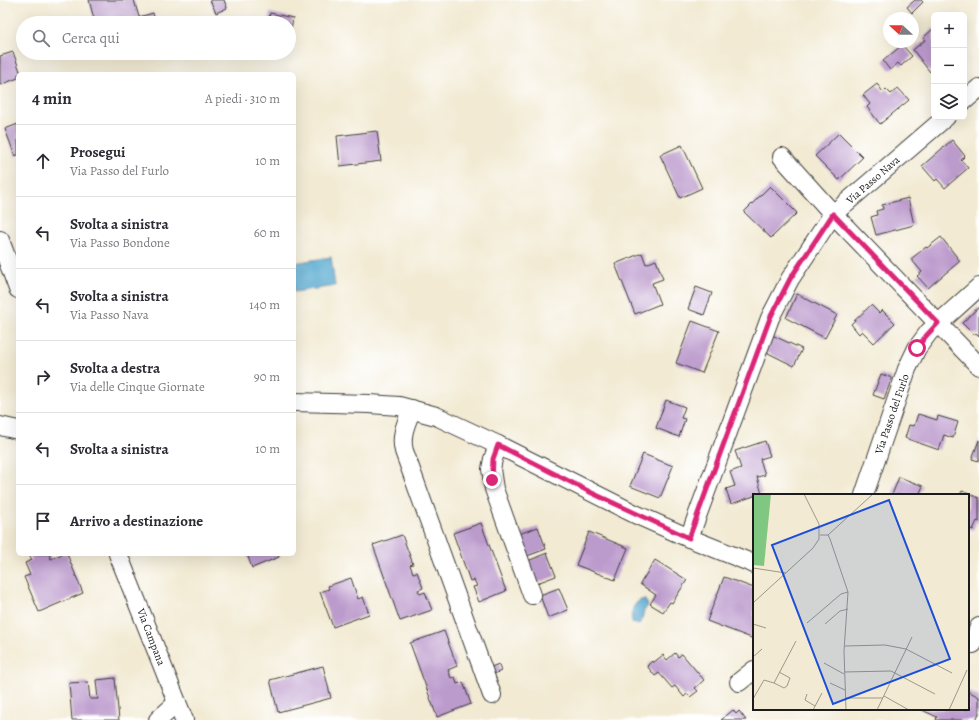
<!DOCTYPE html>
<html lang="it">
<head>
<meta charset="utf-8">
<style>
	:root { --surface:#fff; --page:#f2f2f3; --text:#2b2b33; --muted:#7c7c81; --line:#e1e1e2 }
	body { margin:0; font-family:Alegreya,serif; background:var(--page); color:var(--text) }
	.controls { position:absolute; right:12px; top:12px; display:grid; overflow:hidden; border-radius:6px; box-shadow:0 4px 16px #0002 }
	.controls button { width:36px; height:36px; display:grid; place-items:center; padding:0; border:0; border-bottom:1px solid var(--line); background:var(--surface); color:var(--text); font:20px sans-serif }
	.compass { position:absolute; left:883px; top:12px; width:36px; height:36px; border-radius:50%; background:var(--surface); box-shadow:0 4px 16px #0002; rotate:291deg }
	.stop { position:absolute; width:12px; height:12px; margin:-9px; border:3px solid #db2777; border-radius:50%; background:#fff }
	.stop.end { background:#db2777; border-color:#fff; box-shadow:0 1px 4px #0008 }
	.list { margin:0; padding:0; list-style:none }
	h2 { display:flex; justify-content:space-between; align-items:center; height:52px; margin:0; padding:0 16px; font-size:17px }
	h2 small { font-size:13px; font-weight:400; color:var(--muted) }
	.list li { display:grid; grid-template-columns:26px 1fr auto; gap:12px; align-items:center; box-sizing:border-box; height:72px; padding:0 16px; border-top:1px solid var(--line) }
	.list b { display:block; font-size:15px; white-space:nowrap }
	.list p { margin:0; font-size:13px; white-space:nowrap; color:var(--muted) }
	.list em { font-size:13px; font-style:normal; color:var(--muted) }
	.icon { flex:none; width:22px; height:22px; fill:none; stroke:currentColor; stroke-width:2; stroke-linecap:round; stroke-linejoin:round }
	.map { position:relative; flex:none; width:979px; height:720px; overflow:hidden }
	.search { position:absolute; background:var(--surface); box-shadow:0 4px 16px #0002; left:16px; top:16px; width:280px; height:44px; display:flex; align-items:center; gap:10px; box-sizing:border-box; padding:0 14px; border-radius:22px; color:var(--muted); font-size:15px }
	.panel { position:absolute; background:var(--surface); box-shadow:0 4px 16px #0002; left:16px; top:72px; width:280px; height:484px; border-radius:6px }
	.map>svg:first-child { display:block }
	.water { fill:#53a7cf; stroke:#386276 }
	.building { fill:#bb9acc }
	.lines { fill:none; stroke-linecap:round; stroke-linejoin:round }
	.minor-casing { stroke:#3c3b37; stroke-width:20 }
	.minor { stroke:#fff; stroke-width:18 }
	.route { stroke:#db2777; stroke-width:5 }
	.labels { text-anchor:middle; dominant-baseline:central; stroke-width:3; stroke-linejoin:round; paint-order:stroke }
	.street-label { font-size:11px; fill:#1c1c1c; stroke:#fff }
	.inset-road { fill:none; stroke:#9c988a; stroke-width:1 }
	.view { fill:#1d4ed8; fill-opacity:0.15; stroke:#1d4ed8; stroke-width:2 }
	.inset-edge { fill:none; stroke:#1c1c1c; stroke-width:2 }
</style>
</head>
<body>
<div class="map">
<svg width="979" height="720" viewBox="0 0 979 720">
	<rect width="100%" height="100%" fill="#fff"/>
	<filter id="ink" filterUnits="userSpaceOnUse"><feTurbulence type="fractalNoise" baseFrequency=".025" numOctaves="2"/><feDisplacementMap in="SourceGraphic" scale="8" xChannelSelector="R" yChannelSelector="G"/><feConvolveMatrix kernelMatrix="1 2 1 2 8 2 1 2 1" color-interpolation-filters="sRGB"/></filter>
	<filter id="wash" filterUnits="userSpaceOnUse"><feTurbulence type="fractalNoise" baseFrequency=".012" numOctaves="4" result="noise"/><feDisplacementMap in="SourceGraphic" scale="16" xChannelSelector="R" yChannelSelector="G"/><feGaussianBlur stdDeviation="0.9" result="paint"/><feColorMatrix in="noise" values="0 0 0 0 0 0 0 0 0 0 0 0 0 0 0 0 0 1.4 0 .05"/><feComposite in="paint" operator="in"/></filter>
	<g filter="url(#wash)">
		<rect width="100%" height="100%" fill="#f2ead3"/>
		<g class="water">
			<path d="M331 257 335 286 294 292V263Z"/>
			<path d="M641 600H645L648 605 644 611 641 622 638 625 632 622C630 614 633 603 641 600Z"/>
		</g>
		<g id="blocks">
			<g class="building">
				<path d="M89 0H134L139 17 153 13 155 21 163 18 165 23H95Z"/>
				<path d="M210 0H224L227 8 216 13Z"/>
				<path d="M915 0H921L923 2 912 13 907 7Z"/>
				<path d="M270 13 293 18 290 35 289 23H268Z"/>
				<path d="M934 28V68L930 72 913 50 925 40 923 38Z"/>
				<path d="M902 45 912 56 901 66 898 63 890 70 883 61Z"/>
				<path d="M13 52 21 74H18V78L0 85V56Z"/>
				<path d="M877 84 883 92 886 89 891 94 898 88 909 100 880 124 867 107 870 104 863 95Z"/>
				<path d="M18 124V155L15 156 5 129Z"/>
				<path d="M377 131 381 161 340 166 337 136Z"/>
				<path d="M839 133 863 157 839 180 815 156Z"/>
				<path d="M952 140 965 156 961 160 968 168 945 188 937 179 935 181 922 166Z"/>
				<path d="M682 145 702 188 680 198 660 155Z"/>
				<path d="M770 186 797 213 771 238 744 212Z"/>
				<path d="M908 198 914 225 876 235 871 217 877 215 876 211 883 209 882 205Z"/>
				<path d="M941 237 960 261 928 288 917 276 922 272 911 259 926 247 927 248Z"/>
				<path d="M642 253 646 264 656 260 663 279 652 283 660 304 635 314 615 264Z"/>
				<path d="M696 287 712 293 704 315 688 309Z"/>
				<path d="M797 294 837 315 825 338 786 318Z"/>
				<path d="M871 305 879 313 882 310 895 323 874 343 862 331 859 334 851 324Z"/>
				<path d="M979 307V336L976 333 974 335 962 323Z"/>
				<path d="M692 321 719 331 702 373 676 363Z"/>
				<path d="M772 335 802 349 794 366 764 351Z"/>
				<path d="M881 374 892 378 884 399 873 395Z"/>
				<path d="M666 400 685 407 681 418 685 419 679 437 656 428Z"/>
				<path d="M918 414 937 420 938 416 958 422 953 438 944 435 939 450 905 438 909 425 914 426Z"/>
				<path d="M979 440V461L972 459Z"/>
				<path d="M765 441 770 456 760 459 765 475 757 477 762 494 754 495V496L731 504 726 489 735 486 730 472 741 468 735 451Z"/>
				<path d="M643 454 673 466 660 498 630 486Z"/>
				<path d="M899 477 923 486 919 495H892Z"/>
				<path d="M962 491 979 498V522L977 521 973 530 968 528V495H960Z"/>
				<path d="M481 523 506 591 479 602 473 587 477 586 474 580 470 581 453 533Z"/>
				<path d="M538 527 546 549 527 556 519 534Z"/>
				<path d="M589 532 628 548 615 580 576 565Z"/>
				<path d="M402 535 413 564 410 565 413 573 417 572 423 588 418 590 420 594 425 592 432 610 400 621 373 545Z"/>
				<path d="M547 553 556 576 537 583 528 561Z"/>
				<path d="M29 554H49L51 559 62 554H67L83 593 39 612 24 577 30 575 25 563 32 560Z"/>
				<path d="M247 554H278L279 557 252 568Z"/>
				<path d="M655 560 687 580 672 603 670 602 663 612 650 604 656 595 640 584Z"/>
				<path d="M724 577 754 588V639L707 621Z"/>
				<path d="M351 578 358 599 363 597 369 614 333 627 320 592 329 589 328 586Z"/>
				<path d="M559 588 568 610 548 618 540 595Z"/>
				<path d="M444 631 457 666 448 670 451 678 455 677 457 684 463 682 471 704 437 717 410 643Z"/>
				<path d="M675 653 678 657 682 654 704 680 695 688 698 691 690 697 687 694 684 697 675 686 672 688 659 673 655 676 647 666 652 661 653 663 663 655 667 660Z"/>
				<path d="M499 664 501 671 494 674 491 667Z"/>
				<path d="M323 666 331 698 278 712 270 680Z"/>
				<path d="M115 678 119 720H72L69 683 88 682 90 699H98L96 680Z"/>
				<path d="M968 691 979 697V713L976 720H936L937 717 920 709H968Z"/>
				<path d="M733 710 736 714 739 711 746 720H721Z"/>
			</g>
		</g>
	</g>
	<g filter="url(#ink)">
		<use href="#blocks" fill-opacity="0" stroke="#3c3b37" stroke-width="1"/>
		<g class="lines">
			<g class="minor-casing">
				<g id="minor">
					<path d="M964 101 979 88"/>
					<path d="M782 157 833 214 979 366"/>
					<path d="M0 240 18 289"/>
					<path d="M294 402 369 404 399 406 436 416 498 445 635 514 689 538 754 564"/>
					<path d="M412 409C406 423 400 436 404 451L492 695"/>
					<path d="M0 426 18 430"/>
					<path d="M498 445 493 459 491 469 494 489 532 595"/>
					<path d="M864 495 907 369 917 348 929 332 979 287"/>
					<path d="M689 538 770 318 790 279 833 214 946 117"/>
					<path d="M118 554 184 720"/>
					<path d="M973 644 979 627"/>
					<path d="M739 682 754 670"/>
					<path d="M158 720 177 703"/>
				</g>
			</g>
			<use href="#minor" class="minor"/>
		</g>
	</g>
	<g class="lines" filter="url(#ink)">
		<path class="route" d="M492 480 493 459 498 445 592 493 689 538 770 318 790 279 833 214 938 323 926 336 917 348"/>
	</g>
	<g class="labels">
		<g class="street-label">
			<text transform="translate(873 180) rotate(-41)">Via Passo Nava</text>
			<text transform="translate(892 414) rotate(-71)">Via Passo del Furlo</text>
			<text transform="translate(151 637) rotate(69)">Via Campana</text>
		</g>
	</g>
	<g transform="translate(753 494)">
		<rect width="216" height="216" fill="#f2ead3"/>
		<path d="M0 0H18L11 72 0 71Z" fill="#80c782"/>
		<path class="inset-road" d="M67 41H75L77 45 95 98 91 157 93 216M75 41 120 0M0 74 33 79M0 109 60 54 66 45V30L51 0M54 129 88 100 95 98M0 130 13 134M72 130 87 117 95 115M92 152 132 151 153 155 199 179M0 163 9 155M71 169 91 180M91 178 138 177 182 200M21 189 31 194 34 192 37 184 26 178M77 189 92 196M54 200 52 206 62 212M131 202 156 216M92 204H130M0 205 11 186 21 189 43 147M60 216 69 199M124 216 159 143M196 216 214 176"/>
		<path class="view" d="M136 6 197 165 80 210 19 51Z"/>
		<rect width="216" height="216" class="inset-edge"/>
	</g>
</svg>
<div class="controls">
<button>+</button>
<button>−</button>
<button><svg class="icon" aria-label="layers" viewBox="0 0 24 24"><path d="M12 4l9 5-9 5-9-5zM3 14l9 5 9-5"/></svg></button>
</div>
<svg class="compass" viewBox="-18 -18 36 36"><path d="M0-13l5 13h-10z" fill="#e53935"/><path d="M0 13l5-13h-10z" fill="#7c7c81"/></svg>
<div class="stop" style="left:917px;top:348px"></div>
<div class="stop end" style="left:492px;top:480px"></div>
<div class="search"><svg class="icon" aria-label="search" viewBox="0 0 24 24"><circle cx="10" cy="10" r="6"/><path d="M15 15l6 6"/></svg>Cerca qui</div>
<section class="panel">
<h2>4 min<small>A piedi · 310 m</small></h2>
<ul class="list">
<li><svg class="icon" aria-label="ahead" viewBox="0 0 24 24"><path d="M12 20V5M6 11l6-6 6 6"/></svg><div><b>Prosegui</b><p>Via Passo del Furlo</p></div><em>10 m</em></li>
<li><svg class="icon" aria-label="left" viewBox="0 0 24 24"><path d="M17 20v-9H6M10 6l-5 5 5 5"/></svg><div><b>Svolta a sinistra</b><p>Via Passo Bondone</p></div><em>60 m</em></li>
<li><svg class="icon" aria-label="left" viewBox="0 0 24 24"><path d="M17 20v-9H6M10 6l-5 5 5 5"/></svg><div><b>Svolta a sinistra</b><p>Via Passo Nava</p></div><em>140 m</em></li>
<li><svg class="icon" aria-label="right" viewBox="0 0 24 24"><path d="M7 20v-9h11M14 6l5 5-5 5"/></svg><div><b>Svolta a destra</b><p>Via delle Cinque Giornate</p></div><em>90 m</em></li>
<li><svg class="icon" aria-label="left" viewBox="0 0 24 24"><path d="M17 20v-9H6M10 6l-5 5 5 5"/></svg><div><b>Svolta a sinistra</b></div><em>10 m</em></li>
<li><svg class="icon" aria-label="arrive" viewBox="0 0 24 24"><path d="M6 21V4h12l-3 4 3 4H6"/></svg><div><b>Arrivo a destinazione</b></div></li>
</ul>
</section>
</div>
</body>
</html>
